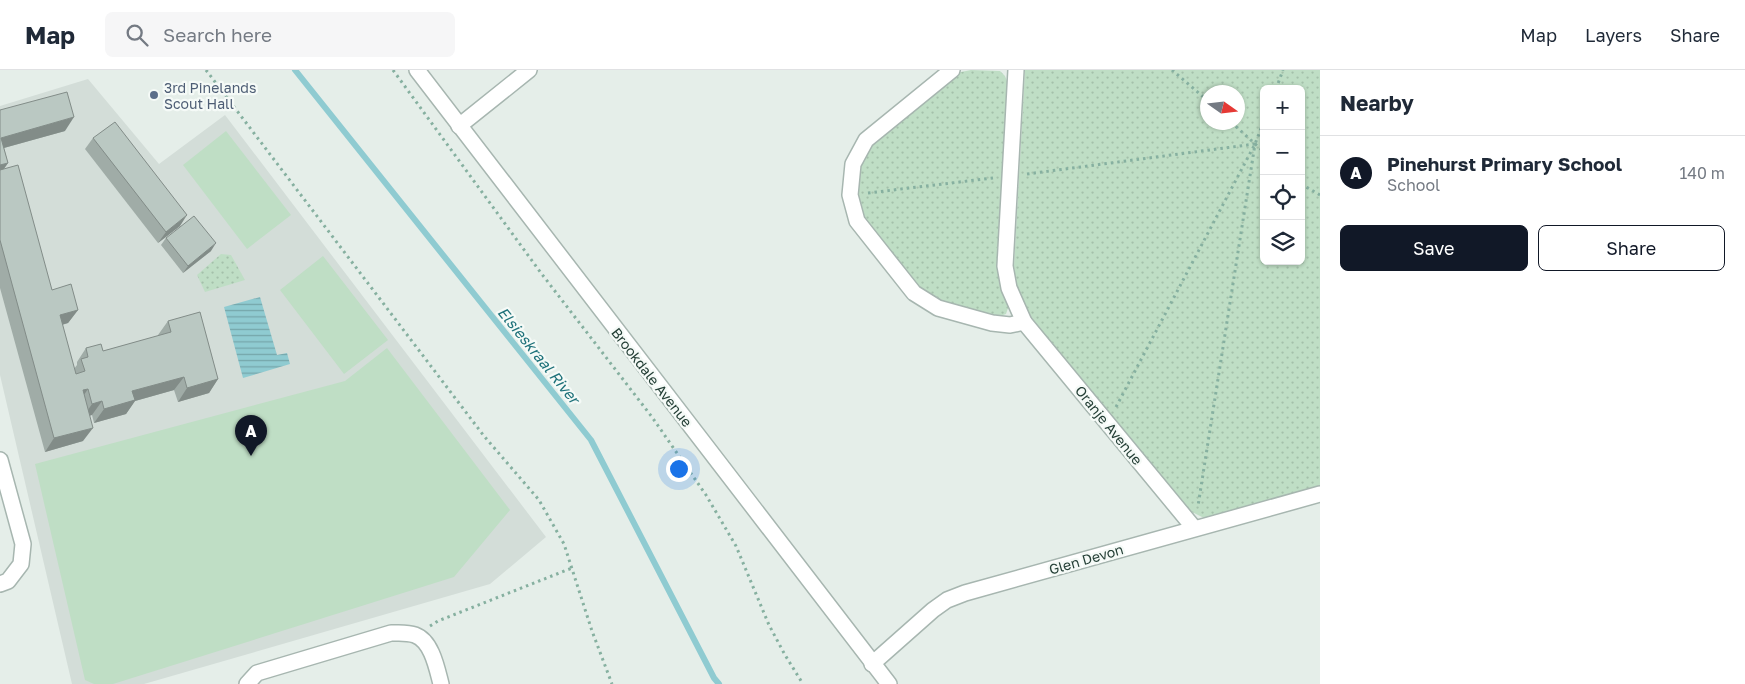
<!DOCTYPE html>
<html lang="en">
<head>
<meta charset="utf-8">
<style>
	:root { --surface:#fff; --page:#f6f6f7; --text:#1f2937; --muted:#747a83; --line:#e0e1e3; --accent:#111827 }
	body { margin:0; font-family:"Golos Text",sans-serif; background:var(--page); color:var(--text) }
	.controls { position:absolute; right:15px; top:15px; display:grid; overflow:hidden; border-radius:8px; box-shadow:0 1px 4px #0004 }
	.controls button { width:45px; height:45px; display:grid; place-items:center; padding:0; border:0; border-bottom:1px solid var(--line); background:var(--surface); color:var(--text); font:25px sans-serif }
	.compass { position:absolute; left:1200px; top:15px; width:45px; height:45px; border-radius:50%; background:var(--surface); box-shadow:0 1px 4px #0004; rotate:104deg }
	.you { position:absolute; left:678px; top:398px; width:18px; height:18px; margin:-12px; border:4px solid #fff; border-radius:50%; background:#1a73e8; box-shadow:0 0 0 8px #1a73e833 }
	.badge { display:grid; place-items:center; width:32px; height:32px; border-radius:50%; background:var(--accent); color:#fff; font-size:16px; font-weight:700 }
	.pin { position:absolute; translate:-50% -41px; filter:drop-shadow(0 1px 2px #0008) }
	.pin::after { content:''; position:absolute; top:26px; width:18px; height:15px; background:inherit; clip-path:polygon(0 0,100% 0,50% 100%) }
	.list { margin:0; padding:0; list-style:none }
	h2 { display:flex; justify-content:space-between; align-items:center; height:65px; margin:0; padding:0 20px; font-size:21px }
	h2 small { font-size:16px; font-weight:400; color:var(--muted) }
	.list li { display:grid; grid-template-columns:32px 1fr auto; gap:15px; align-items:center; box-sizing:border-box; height:75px; padding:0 20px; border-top:1px solid var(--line) }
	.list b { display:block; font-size:19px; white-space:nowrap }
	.list p { margin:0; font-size:16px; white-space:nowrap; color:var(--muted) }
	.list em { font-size:16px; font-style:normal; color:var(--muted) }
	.actions { display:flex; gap:10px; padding:15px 20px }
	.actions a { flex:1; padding:11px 0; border:1px solid var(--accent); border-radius:8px; text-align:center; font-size:18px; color:var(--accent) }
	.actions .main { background:var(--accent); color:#fff }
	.icon { flex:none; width:28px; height:28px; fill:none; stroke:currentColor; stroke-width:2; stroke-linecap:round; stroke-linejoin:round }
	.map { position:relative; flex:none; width:1320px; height:614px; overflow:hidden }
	header { display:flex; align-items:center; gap:30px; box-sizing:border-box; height:70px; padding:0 25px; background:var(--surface); border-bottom:1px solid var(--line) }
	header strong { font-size:24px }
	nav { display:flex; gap:28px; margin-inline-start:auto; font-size:18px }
	.search { width:350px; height:45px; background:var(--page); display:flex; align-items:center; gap:12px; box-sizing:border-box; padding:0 18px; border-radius:8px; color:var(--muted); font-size:19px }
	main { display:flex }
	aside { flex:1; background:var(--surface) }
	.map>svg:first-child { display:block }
	.built { fill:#d3ddd8 }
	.park { fill:url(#park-dots); fill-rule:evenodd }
	.pitch { fill:#bfdec5 }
	.water { fill:url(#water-rules) }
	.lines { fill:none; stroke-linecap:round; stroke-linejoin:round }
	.stream { stroke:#8fcbd1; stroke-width:6 }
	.street-casing { stroke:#a7b6b0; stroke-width:18 }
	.path { stroke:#86b0a0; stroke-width:3; stroke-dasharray:2.5 4; stroke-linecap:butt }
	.street { stroke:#fff; stroke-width:15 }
	.wall { fill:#a0aca7 }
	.shaded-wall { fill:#828c88 }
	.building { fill:#bac8c2; stroke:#828c88 }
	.service-dot { fill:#5c6f8a; stroke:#f5faf7; stroke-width:2 }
	.labels { text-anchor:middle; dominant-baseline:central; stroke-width:4.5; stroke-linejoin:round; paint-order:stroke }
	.service-label { font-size:14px; fill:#4e5e75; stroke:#f5faf7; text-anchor:start }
	.street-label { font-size:14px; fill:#243f36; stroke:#f5faf7 }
	.water-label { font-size:15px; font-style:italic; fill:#1f727a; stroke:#f5faf7 }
</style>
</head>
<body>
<header>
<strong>Map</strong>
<div class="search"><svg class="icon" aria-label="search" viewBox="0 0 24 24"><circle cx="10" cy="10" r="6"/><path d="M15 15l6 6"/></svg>Search here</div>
<nav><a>Map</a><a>Layers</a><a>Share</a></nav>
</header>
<main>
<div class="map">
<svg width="1320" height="614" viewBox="0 0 1320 614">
	<defs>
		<pattern id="park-dots" width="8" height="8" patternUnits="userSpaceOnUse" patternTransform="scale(1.25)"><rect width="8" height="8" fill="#bfdec5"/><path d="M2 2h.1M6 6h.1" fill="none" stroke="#a4c0aa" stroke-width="1.8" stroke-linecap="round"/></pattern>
		<pattern id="water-rules" width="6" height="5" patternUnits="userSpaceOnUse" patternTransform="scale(1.25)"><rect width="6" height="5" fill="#8fcbd1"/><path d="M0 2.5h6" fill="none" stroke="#75a6aa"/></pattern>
	</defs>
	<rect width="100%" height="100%" fill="#e5eee9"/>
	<path class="built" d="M88 9 159 94 225 45 546 467 490 514 144 614H72L0 305V36Z"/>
	<g class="park">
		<path d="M971 0 1000 1 1005 6 1009 16 1010 232 1006 244 995 248 929 229 866 151 858 127V114L862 89 868 77 956 3Z"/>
		<path d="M1025 0H1320V421L1220 448H1204L1188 440 1039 258 1025 238 1017 221 1014 196ZM1264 19H1301V191H1264ZM1208 22H1238V52H1208Z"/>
		<path d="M221 184 231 185 245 210 205 222 197 205Z"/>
	</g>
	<g class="pitch">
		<path d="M226 61 291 145 247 179 183 95Z"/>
		<path d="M323 186 388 270 344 304 280 220Z"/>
		<path d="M387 278 510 440 454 507 113 614H94L85 610 35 394 345 311Z"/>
	</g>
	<path class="water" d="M260 227 277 285 287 283 290 294 243 308 224 237Z"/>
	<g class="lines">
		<path class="stream" d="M295 0 591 370 714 608 719 614"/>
		<g class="street-casing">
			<g id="street">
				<path d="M417 0 889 614"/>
				<path d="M952 0 866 70 853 94 850 125 857 151 914 223 938 238 992 253 1010 255 1024 252"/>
				<path d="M1016 0 1005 196 1009 218 1024 252 1194 458"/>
				<path d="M459 56 529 0"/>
				<path d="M0 390 23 474 21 494 8 511 0 514"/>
				<path d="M872 594 933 540 947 530 965 523 1320 424"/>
				<path d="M247 614 257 603 391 563C399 563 407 562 415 565 432 571 437 599 441 614"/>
			</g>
		</g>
		<g class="path">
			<path d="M206 0 484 366 539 430 564 474 592 561 612 614"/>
			<path d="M393 0 541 203 652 347 706 425 736 476 769 555 785 585 803 614"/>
			<path d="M1172 0 1208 31"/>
			<path d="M1276 19 1283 0"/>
			<path d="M1231 52 1264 82"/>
			<path d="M1027 104 1255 74 1198 436"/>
			<path d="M1301 114 1320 125"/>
			<path d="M868 123 993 108"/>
			<path d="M1116 337 1255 74 1264 51"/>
			<path d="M430 556 438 551 572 498"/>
		</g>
		<use href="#street" class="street"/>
	</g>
	<g class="wall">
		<path d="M0 40 65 61 4 78 8 93 4 99 52 220 78 240 68 253 62 255 74 299 77 295V292L86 278 103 281 159 266 158 265 168 251 218 309 209 323 178 332 174 320 135 331 126 344 94 353 92 345 89 346 83 371 45 382 0 218Z"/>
		<path d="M93 68 180 156 158 173 85 79Z"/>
		<path d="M166 168 211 181 183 203 161 175Z"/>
	</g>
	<g class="shaded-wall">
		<path d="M74 47 65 61 0 79 1 68Z"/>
		<path d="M8 93 0 104V95Z"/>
		<path d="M187 145 180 156 158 173 166 162Z"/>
		<path d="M216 173 211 181 183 203 188 196Z"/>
		<path d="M78 240 68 253 50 258 60 245Z"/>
		<path d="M184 307 174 320 135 331 126 344 94 353 104 339 132 321Z"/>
		<path d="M218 309 209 323 178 332 187 318Z"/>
		<path d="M88 319 79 332 83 320Z"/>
		<path d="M102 331 92 345 83 347 92 334Z"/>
		<path d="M93 358 83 371 45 382 54 368Z"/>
	</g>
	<g class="building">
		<path d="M67 22 74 47 1 68 8 93 0 95V40Z"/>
		<path d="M115 52 187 145 166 162 93 68Z"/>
		<path d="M18 95 52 220 71 214 78 240 60 245 76 304 85 301 81 289 88 287 86 278 101 274 103 281 171 262 168 251 200 242 218 309 187 318 184 307 132 321 135 330 104 339 102 331 92 334 88 319 83 320 93 358 54 368 0 170V100Z"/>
		<path d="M194 146 216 173 188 196 166 168Z"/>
	</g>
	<circle class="service-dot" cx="154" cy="25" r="5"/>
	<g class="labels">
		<g class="service-label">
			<text x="164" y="17">3rd Pinelands<tspan x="164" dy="16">Scout Hall</tspan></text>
		</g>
		<g class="street-label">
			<text transform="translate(652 307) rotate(52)">Brookdale Avenue</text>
			<text transform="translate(1109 355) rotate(51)">Oranje Avenue</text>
			<text transform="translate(1086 489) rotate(-16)">Glen Devon</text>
		</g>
		<g class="water-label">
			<text transform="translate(539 285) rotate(51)">Elsieskraal River</text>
		</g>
	</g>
</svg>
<div class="controls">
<button>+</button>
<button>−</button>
<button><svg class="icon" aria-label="locate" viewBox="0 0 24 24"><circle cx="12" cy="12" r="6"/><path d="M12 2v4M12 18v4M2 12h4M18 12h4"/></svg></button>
<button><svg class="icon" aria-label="layers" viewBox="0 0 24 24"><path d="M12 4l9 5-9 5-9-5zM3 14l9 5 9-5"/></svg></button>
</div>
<svg class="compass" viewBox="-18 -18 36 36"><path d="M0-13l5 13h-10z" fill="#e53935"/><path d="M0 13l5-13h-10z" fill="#747a83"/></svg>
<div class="you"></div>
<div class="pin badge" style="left:251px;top:386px">A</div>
</div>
<aside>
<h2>Nearby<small></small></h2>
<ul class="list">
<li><span class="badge">A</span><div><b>Pinehurst Primary School</b><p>School</p></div><em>140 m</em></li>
</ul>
<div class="actions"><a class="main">Save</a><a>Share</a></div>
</aside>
</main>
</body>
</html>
